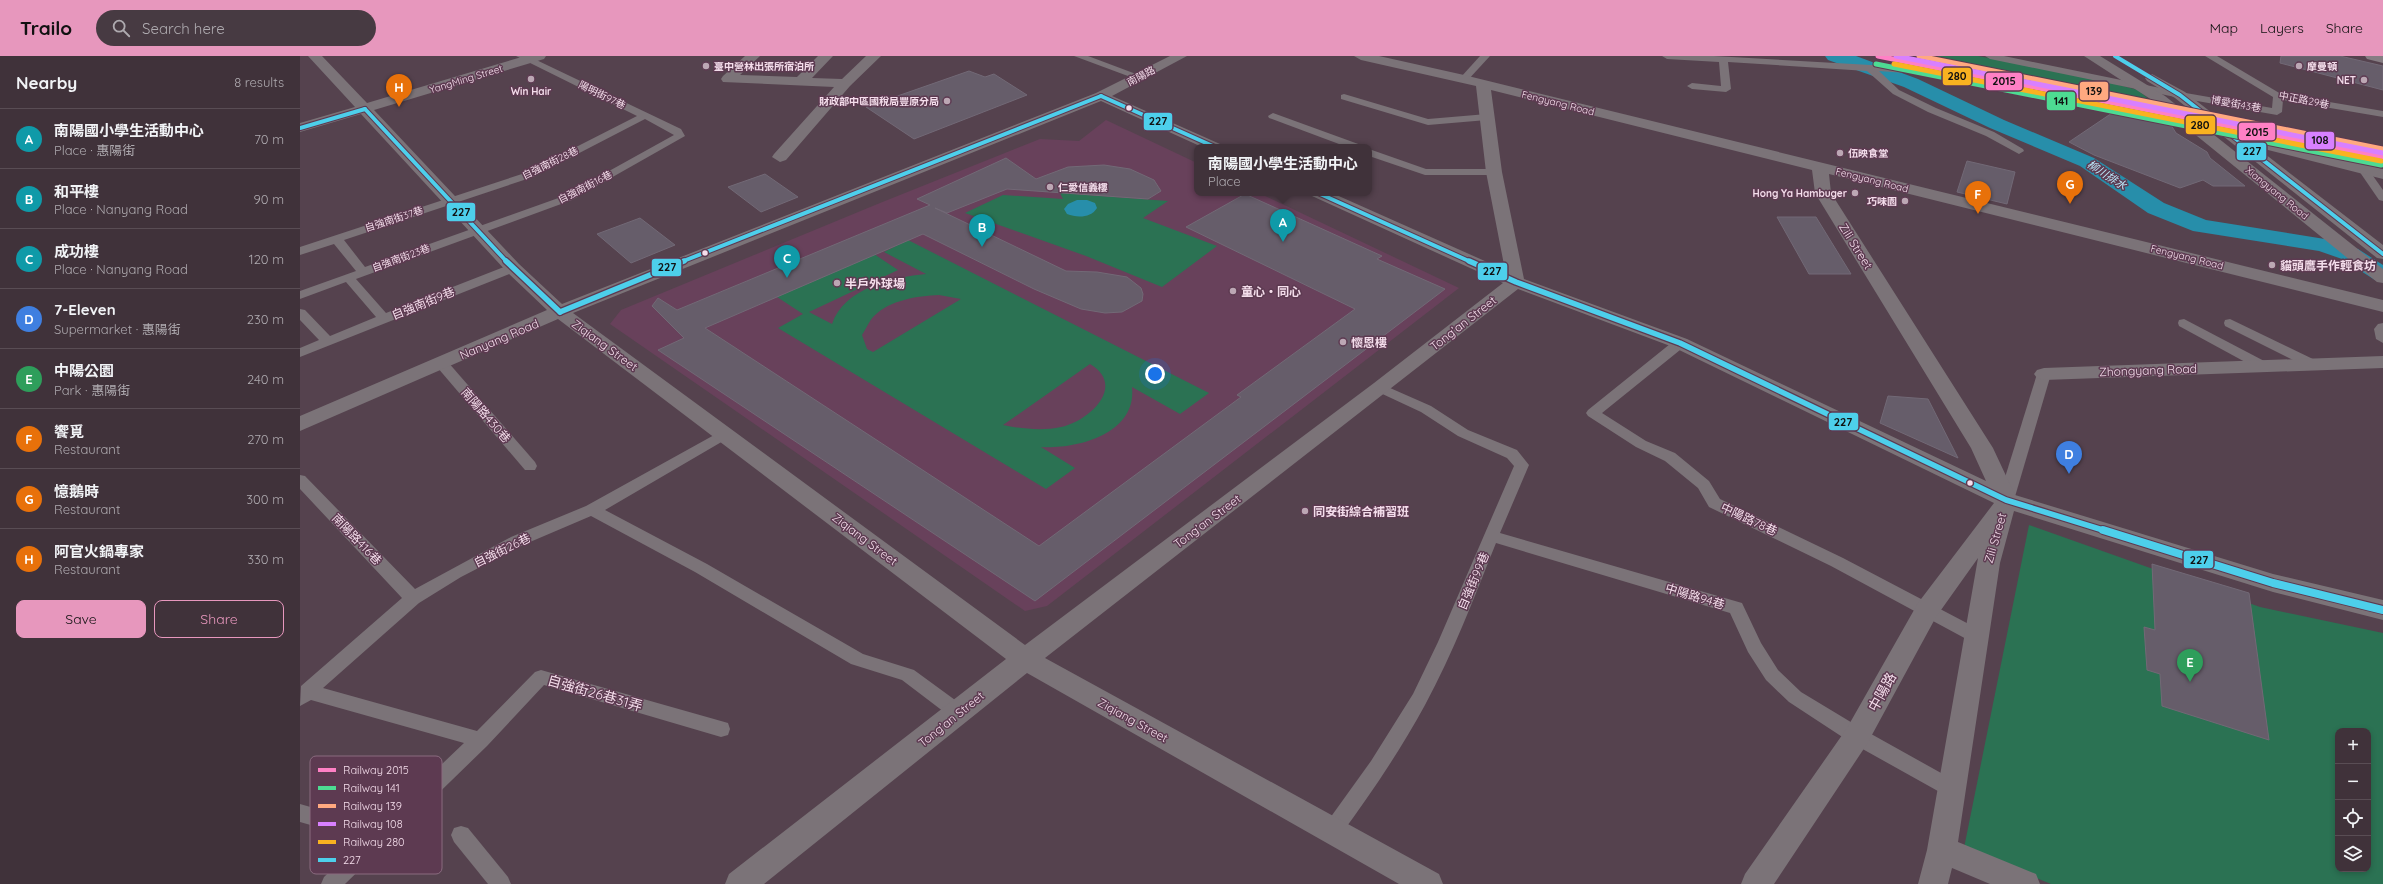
<!DOCTYPE html>
<html lang="en">
<head>
<meta charset="utf-8">
<style>
	:root { --surface:#40323a; --page:#473a42; --text:#f1f3f6; --muted:#aeaaaf; --line:#594d54; --accent:#e797bd }
	body { margin:0; font-family:Quicksand,"Noto Sans TC",sans-serif; background:var(--page); color:var(--text) }
	.controls { position:absolute; right:12px; bottom:12px; display:grid; overflow:hidden; border-radius:8px; box-shadow:0 2px 6px #0003 }
	.controls button { width:36px; height:36px; display:grid; place-items:center; padding:0; border:0; border-bottom:1px solid var(--line); background:var(--surface); color:var(--text); font:20px sans-serif }
	.you { position:absolute; left:855px; top:318px; width:14px; height:14px; margin:-10px; border:3px solid #fff; border-radius:50%; background:#1a73e8; box-shadow:0 0 0 6px #1a73e833 }
	.badge { display:grid; place-items:center; width:26px; height:26px; border-radius:50%; background:var(--accent); color:#fff; font-size:13px; font-weight:700 }
	.pin { position:absolute; translate:-50% -33px; filter:drop-shadow(0 1px 2px #0008) }
	.pin::after { content:''; position:absolute; top:21px; width:14px; height:12px; background:inherit; clip-path:polygon(0 0,100% 0,50% 100%) }
	.popup { position:absolute; left:894px; top:88px; width:178px; height:52px; box-sizing:border-box; display:grid; place-content:center; border-radius:8px; background:var(--surface); filter:drop-shadow(0 1px 3px #0005); font-size:13px; white-space:nowrap; color:var(--muted) }
	.popup b { font-size:15px; color:var(--text) }
	.popup::after { content:''; position:absolute; left:50%; top:100%; margin-left:-8px; border:8px solid transparent; border-top-color:var(--surface) }
	.list { margin:0; padding:0; list-style:none }
	h2 { display:flex; justify-content:space-between; align-items:center; height:52px; margin:0; padding:0 16px; font-size:17px }
	h2 small { font-size:13px; font-weight:400; color:var(--muted) }
	.list li { display:grid; grid-template-columns:26px 1fr auto; gap:12px; align-items:center; box-sizing:border-box; height:60px; padding:0 16px; border-top:1px solid var(--line) }
	.list b { display:block; font-size:15px; white-space:nowrap }
	.list p { margin:0; font-size:13px; white-space:nowrap; color:var(--muted) }
	.list em { font-size:13px; font-style:normal; color:var(--muted) }
	.actions { display:flex; gap:8px; padding:12px 16px }
	.actions a { flex:1; padding:9px 0; border:1px solid var(--accent); border-radius:8px; text-align:center; font-size:14px; color:var(--accent) }
	.actions .main { background:var(--accent); color:#111 }
	.icon { flex:none; width:22px; height:22px; fill:none; stroke:currentColor; stroke-width:2; stroke-linecap:round; stroke-linejoin:round }
	.map { position:relative; flex:none; width:2083px; height:828px; overflow:hidden }
	header { display:flex; align-items:center; gap:24px; box-sizing:border-box; height:56px; padding:0 20px; background:var(--accent); color:#111 }
	header strong { font-size:19px }
	nav { display:flex; gap:22px; margin-inline-start:auto; font-size:14px }
	.search { width:280px; height:36px; background:var(--page); display:flex; align-items:center; gap:10px; box-sizing:border-box; padding:0 14px; border-radius:22px; color:var(--muted); font-size:15px }
	main { display:flex }
	aside { flex:1; background:var(--surface) }
	.map>svg:first-child { display:block }
	.built { fill:#68415b }
	.green { fill:#2b7253; fill-rule:evenodd }
	.water { fill:#278eaa }
	.lines { fill:none; stroke-linecap:round; stroke-linejoin:round }
	.canal { fill:#278eaa; fill-rule:evenodd }
	.building { fill:#665d6a; stroke:#726976 }
	.lane { fill:#7b7378; fill-rule:evenodd }
	.street { fill:#7b7378; fill-rule:evenodd }
	.secondary { fill:#867d83; fill-rule:evenodd }
	.bus-1-far2-casing { stroke:#5d3a51; stroke-width:6 }
	.bus-1-far1-casing { stroke:#5d3a51; stroke-width:8 }
	.bus-1-casing { stroke:#5d3a51; stroke-width:10 }
	.bus-1-far2 { stroke:#4dcfeb; stroke-width:4 }
	.bus-1-far1 { stroke:#4dcfeb; stroke-width:5.5 }
	.bus-1 { stroke:#4dcfeb; stroke-width:8 }
	.rail-1-casing { stroke:#5d3a51; stroke-width:7 }
	.rail-2-casing { stroke:#5d3a51; stroke-width:7 }
	.rail-3-casing { stroke:#5d3a51; stroke-width:7 }
	.rail-4-casing { stroke:#5d3a51; stroke-width:7 }
	.rail-5-casing { stroke:#5d3a51; stroke-width:7 }
	.rail-1 { stroke:#ff80c5; stroke-width:5 }
	.rail-2 { stroke:#4ddb92; stroke-width:5 }
	.rail-3 { stroke:#ffa980; stroke-width:5 }
	.rail-4 { stroke:#d880ff; stroke-width:5 }
	.rail-5 { stroke:#f9b220; stroke-width:5 }
	.poi-dot { fill:#bca7b4; stroke:#5d3a51; stroke-width:1.5 }
	.bus-dot { fill:#f4ddeb; stroke:#5d3a51; stroke-width:1.5 }
	.labels { text-anchor:middle; dominant-baseline:central; stroke-width:3; stroke-linejoin:round; paint-order:stroke }
	.far-poi-label { font-size:10px; font-weight:bold; fill:#f4ddeb; stroke:#5d3a51; text-anchor:start }
	.far-street-label { font-size:10px; fill:#f4ddeb; stroke:#5d3a51 }
	.far-water-label { font-size:11px; font-style:italic; fill:#baeafb; stroke:#5d3a51 }
	.street-label { font-size:12px; fill:#f4ddeb; stroke:#5d3a51 }
	.poi-label { font-size:12px; font-weight:bold; fill:#f4ddeb; stroke:#5d3a51; text-anchor:start }
	.near-street-label { font-size:14px; fill:#f4ddeb; stroke:#5d3a51 }
	.key { fill:#5d3a51; stroke:#8a6b7f; stroke-width:1 }
	.key-label { font-size:11px; fill:#f4ddeb }
	.line-badge { stroke:#5d3a51; stroke-width:1.5 }
	.pale-badge-label { font-size:11px; text-anchor:middle; font-weight:bold; fill:#111 }
</style>
</head>
<body>
<header>
<strong>Trailo</strong>
<div class="search"><svg class="icon" aria-label="search" viewBox="0 0 24 24"><circle cx="10" cy="10" r="6"/><path d="M15 15l6 6"/></svg>Search here</div>
<nav><a>Map</a><a>Layers</a><a>Share</a></nav>
</header>
<main>
<aside>
<h2>Nearby<small>8 results</small></h2>
<ul class="list">
<li><span class="badge" style="background:#0f9aa8">A</span><div><b>南陽國小學生活動中心</b><p>Place · 惠陽街</p></div><em>70 m</em></li>
<li><span class="badge" style="background:#0f9aa8">B</span><div><b>和平樓</b><p>Place · Nanyang Road</p></div><em>90 m</em></li>
<li><span class="badge" style="background:#0f9aa8">C</span><div><b>成功樓</b><p>Place · Nanyang Road</p></div><em>120 m</em></li>
<li><span class="badge" style="background:#3f7fe0">D</span><div><b>7-Eleven</b><p>Supermarket · 惠陽街</p></div><em>230 m</em></li>
<li><span class="badge" style="background:#2e9e5b">E</span><div><b>中陽公園</b><p>Park · 惠陽街</p></div><em>240 m</em></li>
<li><span class="badge" style="background:#e8710a">F</span><div><b>饗覓</b><p>Restaurant</p></div><em>270 m</em></li>
<li><span class="badge" style="background:#e8710a">G</span><div><b>憶鵝時</b><p>Restaurant</p></div><em>300 m</em></li>
<li><span class="badge" style="background:#e8710a">H</span><div><b>阿官火鍋專家</b><p>Restaurant</p></div><em>330 m</em></li>
</ul>
<div class="actions"><a class="main">Save</a><a>Share</a></div>
</aside>
<div class="map">
<svg width="2083" height="828" viewBox="0 0 2083 828">
	<rect width="100%" height="100%" fill="#55424e"/>
	<path class="built" d="M806 64 897 107V137H959L1159 232 747 550 725 555 310 268 321 254 580 147 740 83 779 85Z"/>
	<g class="green">
		<path d="M1618 0H1678L1788 21 1838 34 1852 46Z"/>
		<path d="M760 137 868 145 843 162 917 190 862 231 786 200 665 157 703 139 763 143Z"/>
		<path d="M608 184 909 337 880 358 832 331C837 378 777 393 741 391L775 412 746 433 478 272 503 258 474 239 571 196 598 214 509 256 532 268C544 232 593 221 626 218L584 196ZM639 239 661 243 573 296 567 293 562 279C566 273 569 265 574 260 590 244 617 240 639 239ZM790 308C827 330 789 365 761 371 743 375 722 373 703 369Z"/>
		<path d="M1729 469 1960 551 2083 577V828H1751L1664 792ZM2038 675H2068V813H2038Z"/>
	</g>
	<path class="water" d="M777 144H787L795 147 797 152C791 162 777 162 767 158L764 153 768 148Z"/>
	<g class="lines">
		<path class="canal" d="M1525 0H1556L1618 23 1704 64 1794 102 1864 147 1906 164 2031 184 2058 193 2083 209V226L2075 224 2042 203 2019 195 1893 175 1848 157 1780 110 1690 72 1604 31 1528 4Z"/>
	</g>
	<g class="building">
		<path d="M1981 0H2040L2083 10V34L1980 7Z"/>
		<path d="M669 15 685 21 694 18 727 39 614 83 566 51Z"/>
		<path d="M1812 57 1871 69 1876 77 1907 96 1910 102 1945 130H1913L1903 124 1880 132 1794 99 1769 86Z"/>
		<path d="M706 102 736 123 768 111 804 109 830 113 854 124 861 135 848 143 707 133 647 157 635 152 766 215 797 216 827 221 841 232 843 238 842 245 822 256 805 257 781 253 734 233 623 178 405 272 739 490 941 341 937 339 1055 253 886 171 945 138 1082 200 1077 203 1145 233 735 545 358 294 384 282 352 250 358 242 377 254 630 149 617 143Z"/>
		<path d="M1667 105 1715 116 1707 148 1657 136Z"/>
		<path d="M465 118 498 141 461 156 428 131Z"/>
		<path d="M1477 161H1516L1551 218H1509Z"/>
		<path d="M340 162 375 189 331 207 297 178Z"/>
		<path d="M1588 340 1628 343 1658 402 1580 367Z"/>
		<path d="M1852 508 1949 537 1969 684 1862 650 1860 618 1847 614 1844 571 1855 574Z"/>
	</g>
	<g class="lines">
		<g class="lane">
			<path d="M216 0H228L381 73 385 80 272 144 56 223 86 257 209 209H217L219 212 217 215 0 301V292L19 284 0 264V253L5 254 30 280 76 261 46 226 0 243V235L56 215 34 188 0 199V191L225 117 337 60ZM345 63 374 79 264 140 65 211 44 184 233 121Z"/>
			<path d="M774 0H788L844 21 836 23Z"/>
			<path d="M1180 0H1190L1167 25H1161V21Z"/>
			<path d="M1362 0H1414L1606 11 1790 47H1815L1963 85 1964 87 1959 90 1815 53H1790L1606 17 1579 15 1599 34 1636 52 1694 76 1723 93 1724 95 1719 98 1686 80 1628 56 1593 38 1567 15 1428 6 1431 33 1426 36 1392 33 1387 30 1392 27 1421 30 1419 6 1367 3Z"/>
			<path d="M1685 0H1704L1880 36 1972 52 1973 41 1905 0H1917L1981 38 2083 55V61L1983 44 1982 56 1977 59 1880 42 1690 3Z"/>
			<path d="M1044 38 1128 63 1187 58 1192 61 1187 64 1128 69 1041 43V39Z"/>
			<path d="M973 57 1061 89 1062 91H1047L969 62 968 60Z"/>
			<path d="M1069 93 1126 113H1194L1199 116 1194 119H1125L1069 100Z"/>
			<path d="M2062 109 2066 110 2083 134V145L2079 144 2057 112Z"/>
			<path d="M1884 263 1968 307 1970 310 1968 313H1958L1879 270 1878 267 1879 264Z"/>
			<path d="M1930 263 2017 305 2019 308 2012 312 2007 311 1925 270 1924 267 1925 264Z"/>
			<path d="M2083 267V287L2076 283 2074 273 2078 268Z"/>
			<path d="M1380 283 1387 287 1385 290 1302 357 1346 385 1375 397 1409 425 1420 443 1543 502 1682 575 1685 580 1682 585 1676 587 1670 585 1531 510 1409 451 1398 432 1365 405 1336 391 1288 360 1286 357 1288 354 1375 284Z"/>
			<path d="M142 304 147 305 235 406 237 410 235 414H225L137 311 135 308 137 305Z"/>
			<path d="M1744 314 1751 318 1714 444 1711 448H1701L1698 444 1737 318Z"/>
			<path d="M1081 328 1131 350 1168 374 1217 394 1229 409 1200 477 1442 547 1461 587 1478 614 1501 636 1564 674 1659 727 1662 733 1659 739 1652 742 1645 739 1550 686 1489 646 1466 624 1448 596 1430 557 1196 487C1174 542 1153 597 1125 649 1100 695 1070 739 1039 781L1032 784 1025 781 1022 775 1025 769 1071 705 1113 638 1138 586 1214 410 1207 402 1158 380 1121 356 1076 335 1074 332Z"/>
			<path d="M425 373 432 378 430 381 305 454 407 508 563 598 614 614 666 652 668 657 666 662 659 665 652 662 602 624 551 608 395 516 291 460 223 489 161 521 119 547 23 632 177 675 235 616 241 614 421 665 428 667 430 673 428 679 421 681 244 629 187 690 45 828H21L24 821 63 784 0 766V748L77 770 164 687 11 644 0 650 1 630 102 542 0 433V419L5 420 115 533 211 481 286 450Z"/>
			<path d="M161 770 168 772 208 821 211 828H188L154 786 151 779 154 772Z"/>
		</g>
		<g class="street">
			<path d="M8 0H22L67 47 225 0H246L244 3 74 54 219 208 262 248 796 37 870 0H887L812 40 920 88 923 91H902L801 45 273 257 725 589 1074 327 1203 227 1012 140 1010 137H1032L1205 214 1186 116 1176 30 1061 4 1054 0H1079L1164 19 2083 244V256L1529 118 1531 137 1693 392 1715 439 1973 518 2083 544V564L1973 536 1714 455 1700 507 1658 786 1736 818 1740 828H1690L1652 812 1648 828H1618L1627 794 1678 502 1636 561 1567 688 1474 828H1441L1445 818 1547 672 1618 547 1694 447 1373 291 1218 233 745 602 1139 818 1143 828H1099L727 617 464 828H425L429 818 706 603 258 263 0 375V360L247 254 207 216 61 58 0 76V67L55 51ZM1191 34 1512 114 1515 137 1671 392 1686 425 1387 283 1224 223 1202 116Z"/>
			<path d="M445 0H460L440 19 497 21 518 0H533L512 22 542 23 566 0H581L550 30 486 104 480 106 472 101 474 98 534 31 423 26 421 23 423 20Z"/>
			<path d="M1784 0H1800L1865 40 2083 213V227L2077 226 1855 46Z"/>
			<path d="M1852 18 1885 36 1952 88 1954 84 1959 82 2083 113V123L1956 91 2083 189V203L2077 202 1875 42 1847 25 1845 22Z"/>
			<path d="M2083 300V312L1744 324 1737 322 1734 318 1737 314 1744 312Z"/>
		</g>
		<path class="secondary" d="M2065 0H2083V7L2067 3Z"/>
		<g class="bus-1-far2-casing">
			<g id="bus-1-far2">
				<path d="M1815 0 1880 39 2083 198"/>
				<path d="M801 40 915 91"/>
				<path d="M65 53 207 206"/>
				<path d="M0 72 65 53"/>
				<path d="M1018 137 1171 206"/>
				<path d="M381 206 801 40"/>
			</g>
		</g>
		<g class="bus-1-far1-casing">
			<g id="bus-1-far1">
				<path d="M206 205 260 256"/>
				<path d="M1169 205 1216 226 1380 287 1706 444 1806 475"/>
				<path d="M260 256 384 205"/>
			</g>
		</g>
		<g class="bus-1-casing">
			<path id="bus-1" d="M1803 474 1973 527 2083 554"/>
		</g>
		<use href="#bus-1-far2" class="bus-1-far2"/>
		<use href="#bus-1-far1" class="bus-1-far1"/>
		<use href="#bus-1" class="bus-1"/>
		<g class="rail-1-casing">
			<path id="rail-1" d="M1578 0 2083 101"/>
		</g>
		<g class="rail-2-casing">
			<path id="rail-2" d="M1576 8 2081 109"/>
		</g>
		<g class="rail-3-casing">
			<path id="rail-3" d="M1619 0 2083 93"/>
		</g>
		<g class="rail-4-casing">
			<path id="rail-4" d="M1596 0 2083 97"/>
		</g>
		<g class="rail-5-casing">
			<path id="rail-5" d="M1594 8 2081 105"/>
		</g>
		<use href="#rail-1" class="rail-1"/>
		<use href="#rail-2" class="rail-2"/>
		<use href="#rail-3" class="rail-3"/>
		<use href="#rail-4" class="rail-4"/>
		<use href="#rail-5" class="rail-5"/>
	</g>
	<g class="poi-dot">
		<circle cx="406" cy="10" r="4"/>
		<circle cx="1999" cy="10" r="4"/>
		<circle cx="231" cy="23" r="4"/>
		<circle cx="2064" cy="24" r="4"/>
		<circle cx="647" cy="45" r="4"/>
		<circle cx="1540" cy="97" r="4"/>
		<circle cx="750" cy="131" r="4"/>
		<circle cx="1555" cy="137" r="4"/>
		<circle cx="1605" cy="145" r="4"/>
		<circle cx="1972" cy="209" r="4"/>
		<circle cx="537" cy="227" r="4"/>
		<circle cx="933" cy="235" r="4"/>
		<circle cx="1043" cy="286" r="4"/>
		<circle cx="1005" cy="455" r="4"/>
	</g>
	<g class="bus-dot">
		<circle cx="829" cy="52" r="3.5"/>
		<circle cx="405" cy="197" r="3.5"/>
		<circle cx="1670" cy="427" r="3.5"/>
	</g>
	<g class="labels">
		<g class="far-poi-label">
			<text x="414" y="10">臺中營林出張所宿泊所</text>
			<text x="2007" y="10">摩曼頓</text>
			<text x="2056" y="24" text-anchor="end">NET</text>
			<text x="231" y="35" text-anchor="middle">Win Hair</text>
			<text x="639" y="45" text-anchor="end">財政部中區國稅局豐原分局</text>
			<text x="1548" y="97">伍映食堂</text>
			<text x="758" y="131">仁愛信義樓</text>
			<text x="1547" y="137" text-anchor="end">Hong Ya Hambuger</text>
			<text x="1597" y="145" text-anchor="end">巧味園</text>
		</g>
		<g class="far-street-label">
			<text transform="translate(841 20) rotate(-27)">南陽路</text>
			<text transform="translate(166 23) rotate(-17)">YangMing Street</text>
			<text transform="translate(302 39) rotate(26)">陽明街97巷</text>
			<text transform="translate(2004 44) rotate(11)">中正路29巷</text>
			<text transform="translate(1258 47) rotate(14)">Fengyang Road</text>
			<text transform="translate(1936 48) rotate(10)">博愛街43巷</text>
			<text transform="translate(250 107) rotate(-26)">自強南街28巷</text>
			<text transform="translate(1572 124) rotate(14)">Fengyang Road</text>
			<text transform="translate(285 131) rotate(-27)">自強南街16巷</text>
			<text transform="translate(1977 137) rotate(39)">Xiangyang Road</text>
			<text transform="translate(94 163) rotate(-18)">自強南街37巷</text>
			<text transform="translate(1887 201) rotate(14)">Fengyang Road</text>
			<text transform="translate(101 202) rotate(-20)">自強南街23巷</text>
		</g>
		<g class="far-water-label">
			<text transform="translate(1807 119) rotate(33)">柳川排水</text>
		</g>
		<g class="street-label">
			<text transform="translate(1556 190) rotate(58)">Zili Street</text>
			<text transform="translate(123 247) rotate(-22)">自強南街9巷</text>
			<text transform="translate(1163 267) rotate(-38)">Tong’an Street</text>
			<text transform="translate(199 283) rotate(-23)">Nanyang Road</text>
			<text transform="translate(305 289) rotate(36)">Ziqiang Street</text>
			<text transform="translate(1848 314) rotate(-2)">Zhongyang Road</text>
			<text transform="translate(186 359) rotate(49)">南陽路430巷</text>
			<text transform="translate(1449 463) rotate(25)">中陽路78巷</text>
			<text transform="translate(907 465) rotate(-37)">Tong’an Street</text>
			<text transform="translate(1695 482) rotate(-74)">Zili Street</text>
			<text transform="translate(57 483) rotate(46)">南陽路416巷</text>
			<text transform="translate(565 483) rotate(37)">Ziqiang Street</text>
			<text transform="translate(202 494) rotate(-26)">自強街26巷</text>
			<text transform="translate(1173 525) rotate(-67)">自強街99巷</text>
			<text transform="translate(1395 540) rotate(17)">中陽路94巷</text>
			<text transform="translate(651 663) rotate(-39)">Tong’an Street</text>
			<text transform="translate(833 664) rotate(29)">Ziqiang Street</text>
		</g>
		<g class="poi-label">
			<text x="1980" y="209">貓頭鷹手作輕食坊</text>
			<text x="545" y="227">半戶外球場</text>
			<text x="941" y="235">童心‧同心</text>
			<text x="1051" y="286">懷恩樓</text>
			<text x="1013" y="455">同安街綜合補習班</text>
		</g>
		<g class="near-street-label">
			<text transform="translate(1582 636) rotate(-61)">中陽路</text>
			<text transform="translate(295 637) rotate(16)">自強街26巷31弄</text>
		</g>
	</g>
	<rect x="10" y="700" width="132" height="118" rx="6" class="key"/>
	<rect x="18" y="712" width="18" height="4" fill="#ff80c5"/>
	<rect x="18" y="730" width="18" height="4" fill="#4ddb92"/>
	<rect x="18" y="748" width="18" height="4" fill="#ffa980"/>
	<rect x="18" y="766" width="18" height="4" fill="#d880ff"/>
	<rect x="18" y="784" width="18" height="4" fill="#f9b220"/>
	<rect x="18" y="802" width="18" height="4" fill="#4dcfeb"/>
	<g class="key-label">
		<text x="43" y="718">Railway 2015</text>
		<text x="43" y="736">Railway 141</text>
		<text x="43" y="754">Railway 139</text>
		<text x="43" y="772">Railway 108</text>
		<text x="43" y="790">Railway 280</text>
		<text x="43" y="808">227</text>
	</g>
	<g class="line-badge">
		<rect x="1642" y="11" width="30" height="19" rx="4" fill="#f9b220"/>
		<rect x="1685" y="16" width="38" height="19" rx="4" fill="#ff80c5"/>
		<rect x="1779" y="25" width="30" height="20" rx="4" fill="#ffa980"/>
		<rect x="1746" y="35" width="30" height="20" rx="4" fill="#4ddb92"/>
		<rect x="843" y="56" width="30" height="19" rx="4" fill="#4dcfeb"/>
		<rect x="1885" y="59" width="31" height="20" rx="4" fill="#f9b220"/>
		<rect x="1938" y="66" width="38" height="19" rx="4" fill="#ff80c5"/>
		<rect x="2005" y="75" width="30" height="19" rx="4" fill="#d880ff"/>
		<rect x="1936" y="86" width="31" height="19" rx="4" fill="#4dcfeb"/>
		<rect x="146" y="146" width="30" height="20" rx="4" fill="#4dcfeb"/>
		<rect x="351" y="202" width="31" height="19" rx="4" fill="#4dcfeb"/>
		<rect x="1177" y="206" width="31" height="19" rx="4" fill="#4dcfeb"/>
		<rect x="1528" y="356" width="31" height="19" rx="4" fill="#4dcfeb"/>
		<rect x="1883" y="494" width="31" height="19" rx="4" fill="#4dcfeb"/>
	</g>
	<g class="pale-badge-label">
		<text x="1657" y="24">280</text>
		<text x="1704" y="29">2015</text>
		<text x="1794" y="39">139</text>
		<text x="1761" y="49">141</text>
		<text x="858" y="69">227</text>
		<text x="1900" y="73">280</text>
		<text x="1957" y="80">2015</text>
		<text x="2020" y="88">108</text>
		<text x="1952" y="99">227</text>
		<text x="161" y="160">227</text>
		<text x="367" y="215">227</text>
		<text x="1192" y="219">227</text>
		<text x="1543" y="370">227</text>
		<text x="1899" y="508">227</text>
	</g>
</svg>
<div class="controls">
<button>+</button>
<button>−</button>
<button><svg class="icon" aria-label="locate" viewBox="0 0 24 24"><circle cx="12" cy="12" r="6"/><path d="M12 2v4M12 18v4M2 12h4M18 12h4"/></svg></button>
<button><svg class="icon" aria-label="layers" viewBox="0 0 24 24"><path d="M12 4l9 5-9 5-9-5zM3 14l9 5 9-5"/></svg></button>
</div>
<div class="you"></div>
<div class="pin badge" style="left:983px;top:186px;background:#0f9aa8">A</div>
<div class="popup"><b>南陽國小學生活動中心</b>Place</div>
<div class="pin badge" style="left:682px;top:191px;background:#0f9aa8">B</div>
<div class="pin badge" style="left:487px;top:222px;background:#0f9aa8">C</div>
<div class="pin badge" style="left:1769px;top:418px;background:#3f7fe0">D</div>
<div class="pin badge" style="left:1890px;top:626px;background:#2e9e5b">E</div>
<div class="pin badge" style="left:1678px;top:158px;background:#e8710a">F</div>
<div class="pin badge" style="left:1770px;top:148px;background:#e8710a">G</div>
<div class="pin badge" style="left:99px;top:51px;background:#e8710a">H</div>
</div>
</main>
</body>
</html>
